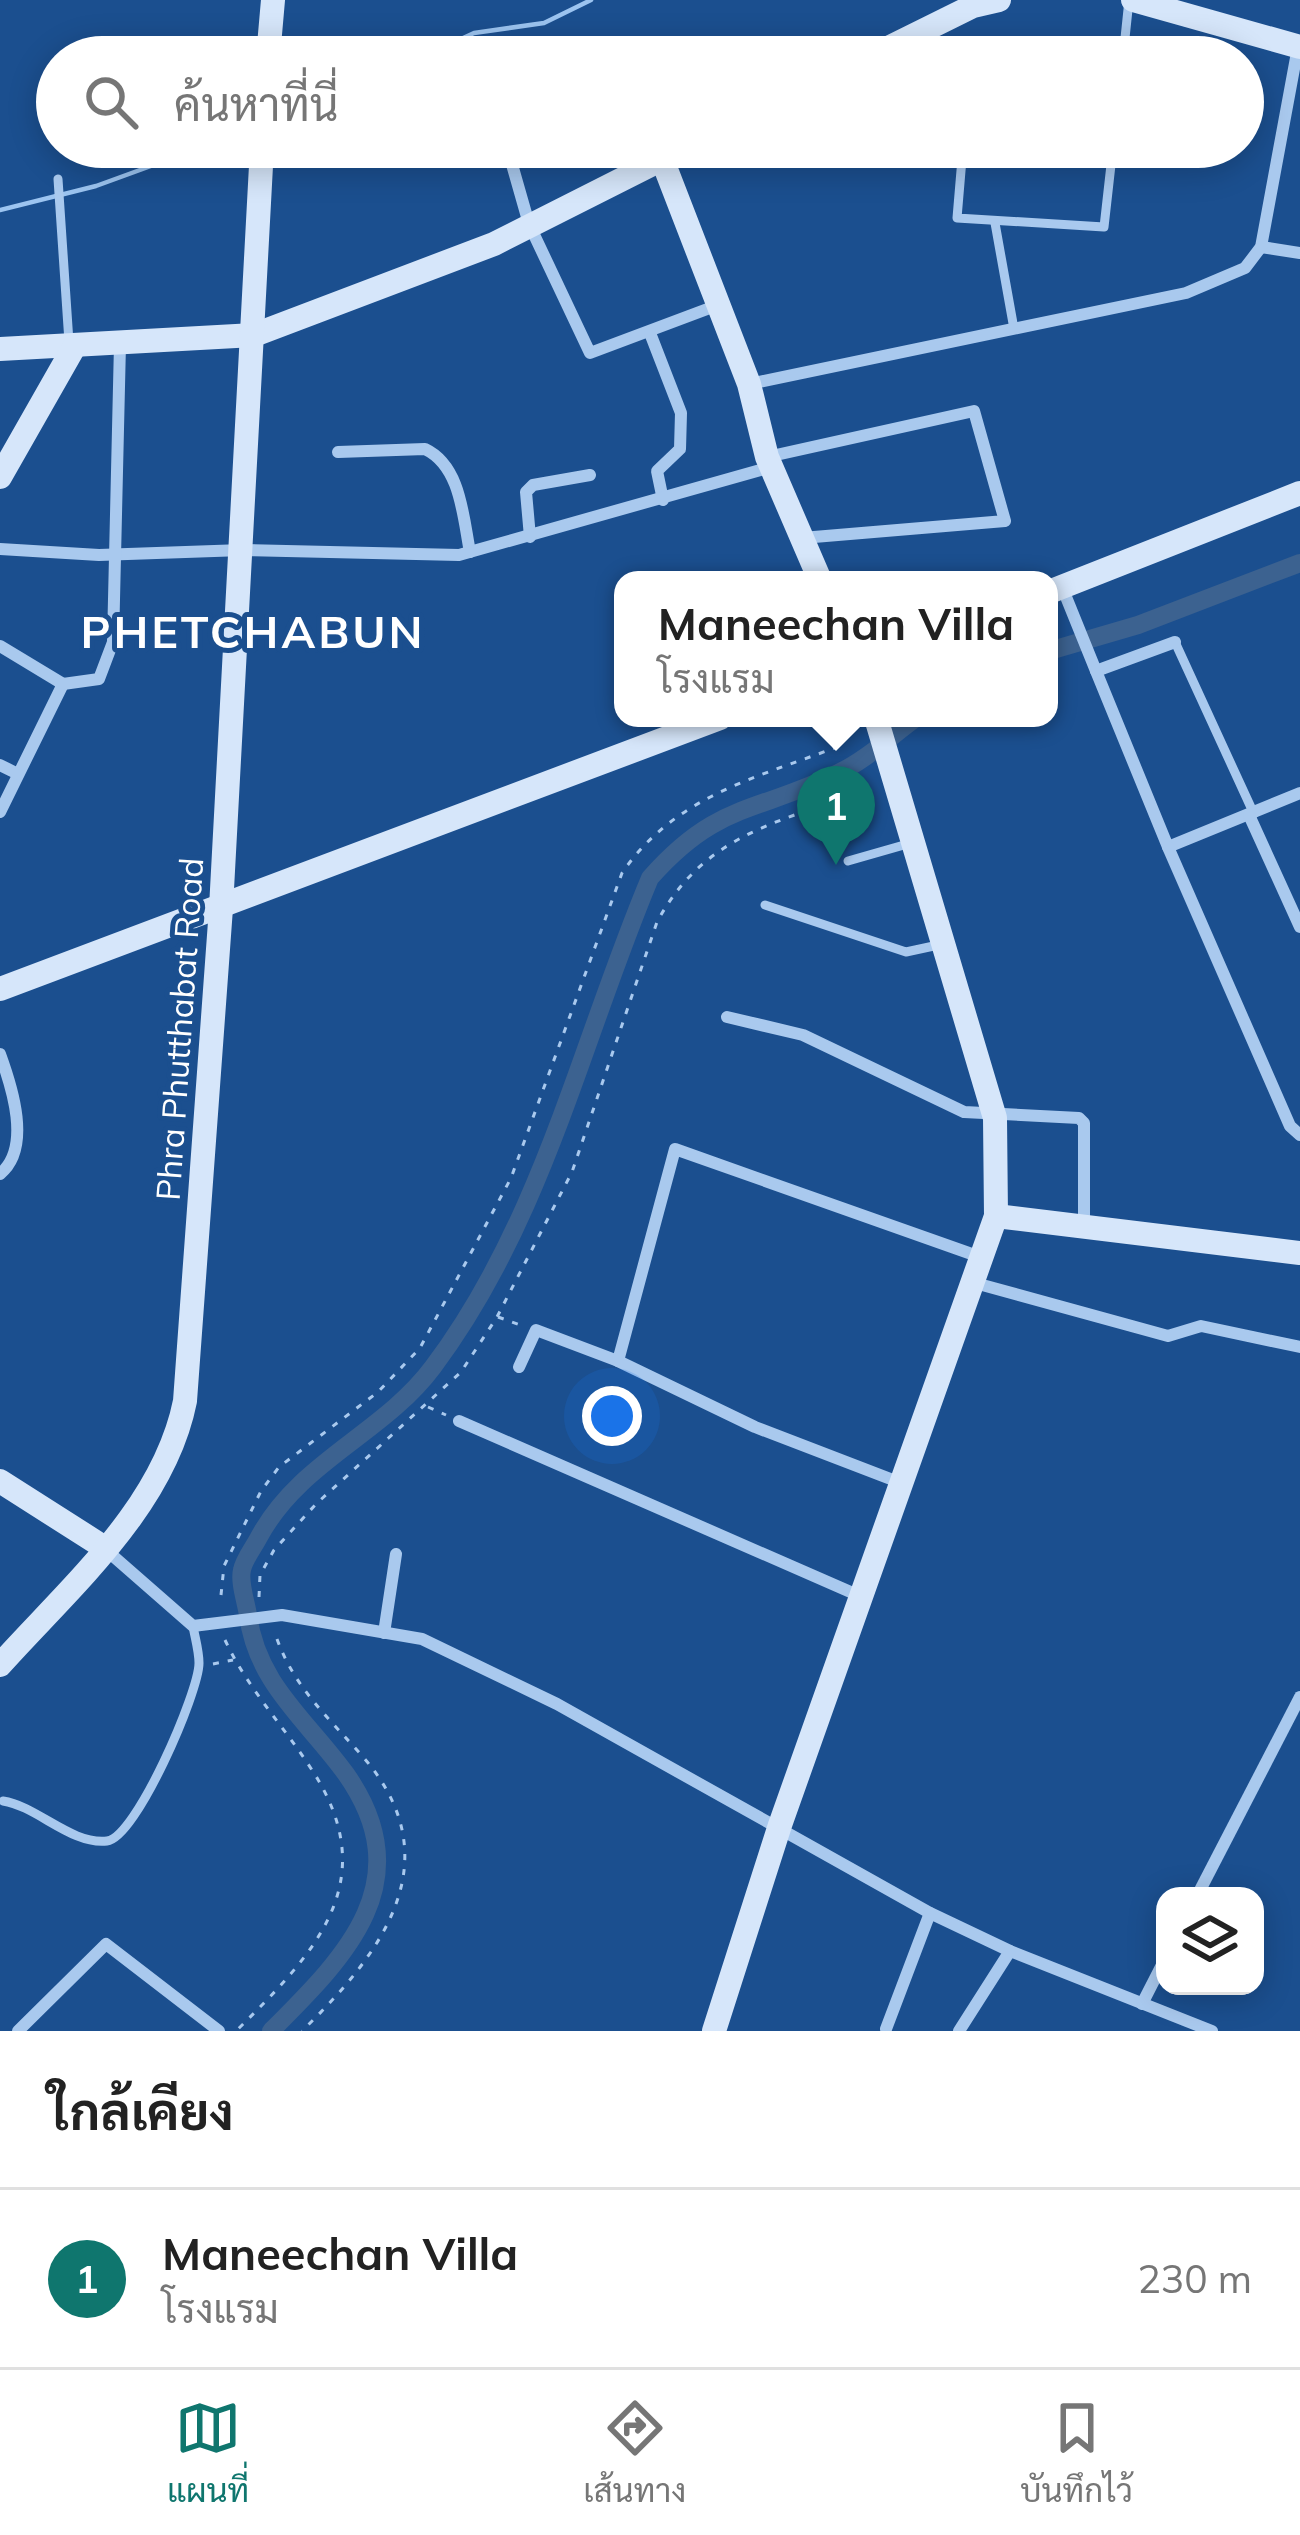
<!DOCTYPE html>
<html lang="th">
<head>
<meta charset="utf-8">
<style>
	:root { --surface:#fff; --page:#f6f6f6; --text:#222; --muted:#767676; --line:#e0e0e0; --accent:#0f766e }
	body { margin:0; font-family:Mulish,Sarabun,sans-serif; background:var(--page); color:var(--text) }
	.controls { position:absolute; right:36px; bottom:36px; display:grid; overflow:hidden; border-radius:24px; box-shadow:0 6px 30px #0003 }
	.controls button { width:108px; height:108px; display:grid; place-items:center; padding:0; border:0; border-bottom:3px solid var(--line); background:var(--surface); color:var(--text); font:60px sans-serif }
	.you { position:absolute; left:612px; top:1416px; width:42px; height:42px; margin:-30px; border:9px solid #fff; border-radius:50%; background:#1a73e8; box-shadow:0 0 0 18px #1a73e833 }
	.badge { display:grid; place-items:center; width:78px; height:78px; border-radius:50%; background:var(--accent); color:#fff; font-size:39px; font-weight:700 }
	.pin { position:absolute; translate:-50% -99px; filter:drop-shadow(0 3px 6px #0008) }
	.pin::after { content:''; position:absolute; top:63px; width:42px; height:36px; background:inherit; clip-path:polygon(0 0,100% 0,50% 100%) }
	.popup { position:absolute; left:614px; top:571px; width:444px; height:156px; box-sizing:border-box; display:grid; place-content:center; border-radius:24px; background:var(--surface); filter:drop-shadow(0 3px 9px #0005); font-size:39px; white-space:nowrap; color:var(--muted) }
	.popup b { font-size:45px; color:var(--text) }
	.popup::after { content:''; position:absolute; left:50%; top:100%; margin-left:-24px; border:24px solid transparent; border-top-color:var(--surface) }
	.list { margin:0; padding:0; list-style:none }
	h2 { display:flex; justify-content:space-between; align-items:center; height:156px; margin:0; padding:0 48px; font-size:51px }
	h2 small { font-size:39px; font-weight:400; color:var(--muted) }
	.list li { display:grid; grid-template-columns:78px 1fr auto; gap:36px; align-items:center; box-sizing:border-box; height:180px; padding:0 48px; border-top:3px solid var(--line) }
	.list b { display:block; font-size:45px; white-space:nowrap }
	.list p { margin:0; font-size:39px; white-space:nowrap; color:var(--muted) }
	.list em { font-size:39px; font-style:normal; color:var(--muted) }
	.icon { flex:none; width:66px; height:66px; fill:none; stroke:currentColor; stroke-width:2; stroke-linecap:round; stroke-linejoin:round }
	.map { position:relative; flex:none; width:1300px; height:2031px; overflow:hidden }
	.search { position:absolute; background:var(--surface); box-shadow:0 6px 30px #0003; left:36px; right:36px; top:36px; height:132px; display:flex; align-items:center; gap:30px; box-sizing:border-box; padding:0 42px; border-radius:66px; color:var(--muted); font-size:45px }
	.sheet { height:336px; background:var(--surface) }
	nav { display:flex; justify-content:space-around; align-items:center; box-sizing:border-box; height:168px; border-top:3px solid var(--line); background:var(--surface); font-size:33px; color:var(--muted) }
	nav a { display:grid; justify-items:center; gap:6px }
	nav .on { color:var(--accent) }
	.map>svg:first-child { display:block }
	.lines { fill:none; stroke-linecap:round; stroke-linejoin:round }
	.stream { stroke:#9cc4f0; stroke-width:4.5 }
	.canal { stroke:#3c6290; stroke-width:18 }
	.path { stroke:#a9c9ee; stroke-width:3; stroke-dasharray:6 9; stroke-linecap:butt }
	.lane { stroke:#a9c9ee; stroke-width:9 }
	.street { stroke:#a9c9ee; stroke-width:12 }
	.secondary { stroke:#d6e6fa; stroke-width:24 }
	.labels { text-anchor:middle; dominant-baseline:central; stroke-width:10; stroke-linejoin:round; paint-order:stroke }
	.street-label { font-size:33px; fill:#fff; stroke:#1b4f8f }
	.district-label { font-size:45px; font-weight:bold; letter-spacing:3px; fill:#fff; stroke:#1b4f8f }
</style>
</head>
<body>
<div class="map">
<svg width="1300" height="2031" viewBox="0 0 1300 2031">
	<rect width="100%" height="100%" fill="#1b4f8f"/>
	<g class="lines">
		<g class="stream">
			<path d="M422 57 474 33 544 23 591 0"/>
			<path d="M0 210 96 186 203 147"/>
		</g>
		<g class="canal">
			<path d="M1049 651 1138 625 1300 563"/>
			<path d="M271 2031C345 1957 422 1882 346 1774 307 1720 257 1684 248 1615 246 1602 239 1582 242 1570 244 1559 254 1547 259 1537 300 1461 383 1434 433 1367 542 1222 581 1042 650 878 717 802 756 813 838 773 866 760 891 736 916 718"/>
		</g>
		<g class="path">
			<path d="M498 1317 523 1326"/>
			<path d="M428 1407 446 1415"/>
			<path d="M221 1595 224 1566 261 1491 279 1467 378 1392 420 1348 511 1178 622 873C675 796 753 779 837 747L849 728 845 718"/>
			<path d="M259 1597 260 1575 274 1550 316 1504 461 1372 497 1317 572 1172 657 922C703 837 772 824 857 793"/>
			<path d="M277 1639C295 1689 330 1719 364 1758 453 1862 380 1955 302 2031"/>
			<path d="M225 1640C248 1689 283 1725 312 1770 385 1882 314 1954 236 2031"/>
			<path d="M213 1664 233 1660"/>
		</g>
		<g class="lane">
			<path d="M915 35 925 57"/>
			<path d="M1123 57 1129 0"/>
			<path d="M963 147 957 218 1104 227 1113 147"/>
			<path d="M58 179 69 342"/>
			<path d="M995 223 1014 329"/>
			<path d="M1175 642 1254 814"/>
			<path d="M848 861 911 843"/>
			<path d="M765 905 906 952 943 944"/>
			<path d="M3 1801C37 1806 71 1845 107 1841 136 1838 199 1692 199 1663 199 1651 195 1638 193 1626"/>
		</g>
		<g class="street">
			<path d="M507 147 529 224 590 353 718 305"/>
			<path d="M1261 247 1300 253"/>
			<path d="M650 333 681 413 680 449 657 471 663 500"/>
			<path d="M749 384 1186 293 1245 268 1261 247 1298 47"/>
			<path d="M338 452 425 449C461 466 463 517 470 552"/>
			<path d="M767 457 974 411 1005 521 802 538"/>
			<path d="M530 537 526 492 533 485 590 475"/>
			<path d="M0 549 99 555 243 550 459 555 771 467"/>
			<path d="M1062 587 1096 671"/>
			<path d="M1175 642 1096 671 1168 847 1300 793"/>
			<path d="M0 646 63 684 0 812"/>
			<path d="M63 684 99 679 113 642 120 344"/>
			<path d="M0 765 18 774"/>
			<path d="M1249 815 1300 927"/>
			<path d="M1168 847 1290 1126 1300 1135"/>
			<path d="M727 1017 803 1035 964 1112 1079 1118 1084 1123V1227"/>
			<path d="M0 1054C12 1087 32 1148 0 1174"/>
			<path d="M975 1283 1168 1336 1201 1326 1300 1347"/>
			<path d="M519 1367 536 1330 618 1361"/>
			<path d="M459 1421 862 1597"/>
			<path d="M901 1483 755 1427 618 1361 675 1149 983 1258"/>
			<path d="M105 1549 193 1626 282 1615 422 1639 557 1704 930 1913 1010 1951 1212 2031"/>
			<path d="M384 1633 396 1554"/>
			<path d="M1197 1896 1300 1697"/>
			<path d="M1142 2004 1165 1959"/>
			<path d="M886 2029 930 1913"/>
			<path d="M18 2031 106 1944 219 2031"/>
			<path d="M959 2031 1010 1951"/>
		</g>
		<g class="secondary">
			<path d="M1133 0 1300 47"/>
			<path d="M268 57 273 0"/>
			<path d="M870 57 973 6 999 0"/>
			<path d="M662 159 749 384 767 457 820 580"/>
			<path d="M0 349 254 335 494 244 686 147"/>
			<path d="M0 477 74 347"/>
			<path d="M1049 592 1300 493"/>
			<path d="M0 989 720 718"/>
			<path d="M996 1216 1300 1253"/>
			<path d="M0 1481 105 1548"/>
			<path d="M0 1665C70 1587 164 1507 185 1401L221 908 262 147"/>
			<path d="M714 2031 780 1825 996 1216 995 1118 876 718"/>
		</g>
	</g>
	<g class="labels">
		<g class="street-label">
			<text transform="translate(179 1029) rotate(-86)">Phra Phutthabat Road</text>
		</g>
		<g class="district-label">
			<text x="253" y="631">PHETCHABUN</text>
		</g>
	</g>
</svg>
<div class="controls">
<button><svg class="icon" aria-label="layers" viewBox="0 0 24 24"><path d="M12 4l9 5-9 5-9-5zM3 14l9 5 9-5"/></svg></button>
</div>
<div class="you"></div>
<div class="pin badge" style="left:836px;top:865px">1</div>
<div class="popup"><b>Maneechan Villa</b>โรงแรม</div>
<div class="search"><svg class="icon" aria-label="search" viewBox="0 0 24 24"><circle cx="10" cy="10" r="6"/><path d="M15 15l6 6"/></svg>ค้นหาที่นี่</div>
</div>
<section class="sheet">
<h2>ใกล้เคียง<small></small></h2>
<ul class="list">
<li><span class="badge">1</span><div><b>Maneechan Villa</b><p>โรงแรม</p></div><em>230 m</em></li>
</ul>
</section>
<nav>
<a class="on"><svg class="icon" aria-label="map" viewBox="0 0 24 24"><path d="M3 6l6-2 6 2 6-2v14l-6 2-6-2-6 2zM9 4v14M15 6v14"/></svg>แผนที่</a>
<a><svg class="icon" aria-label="directions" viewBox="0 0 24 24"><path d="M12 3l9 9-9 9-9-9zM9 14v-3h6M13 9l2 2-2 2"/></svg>เส้นทาง</a>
<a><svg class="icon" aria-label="saved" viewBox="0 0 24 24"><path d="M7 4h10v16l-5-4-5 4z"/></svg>บันทึกไว้</a>
</nav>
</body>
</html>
